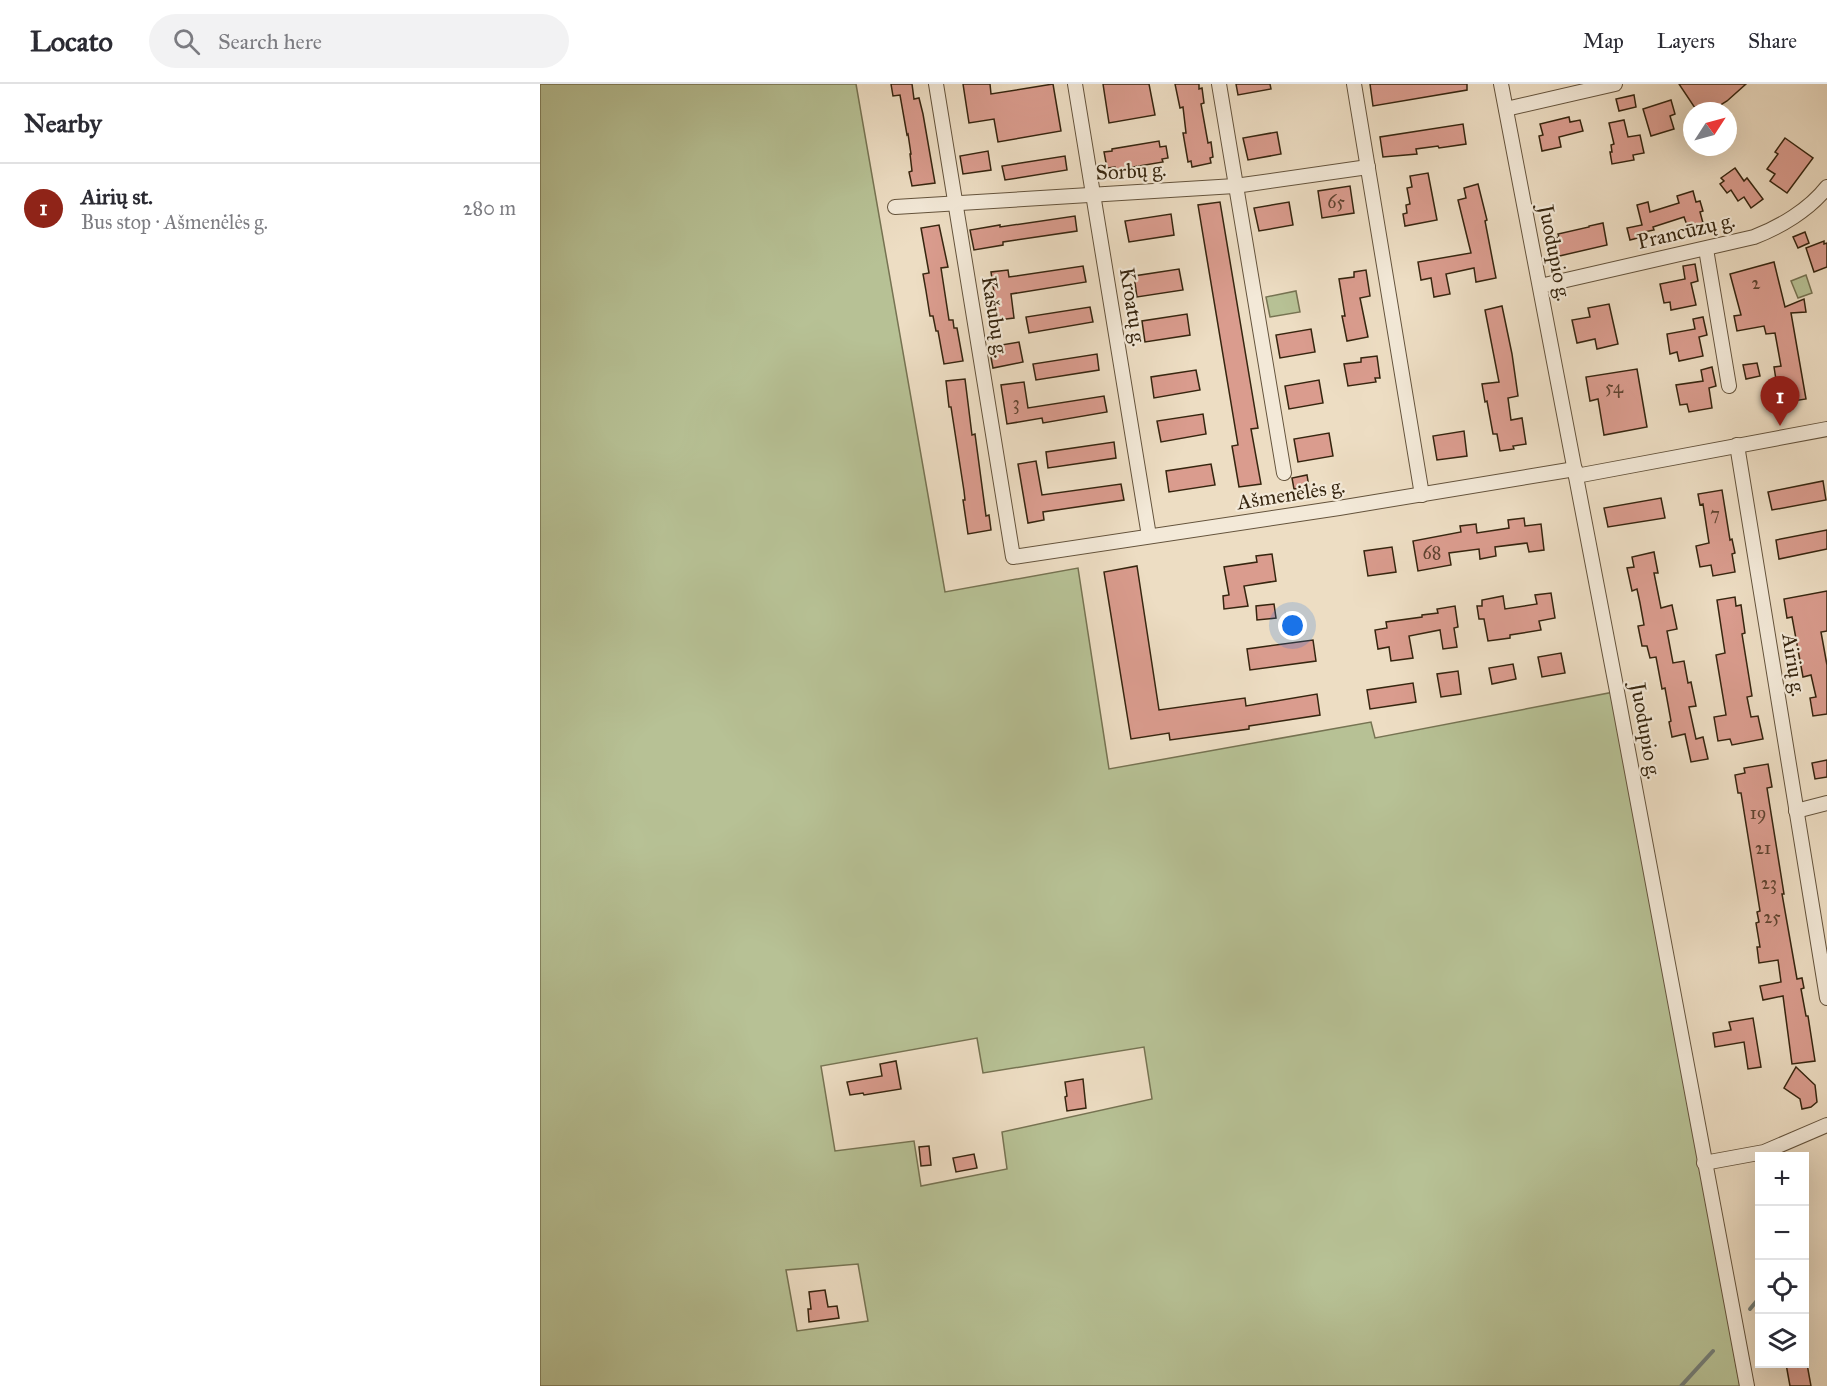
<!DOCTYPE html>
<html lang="en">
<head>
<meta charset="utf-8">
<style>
	:root { --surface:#fff; --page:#f2f2f3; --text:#2b2b33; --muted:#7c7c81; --line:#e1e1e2; --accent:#8f2418 }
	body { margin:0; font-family:"IM FELL Great Primer",serif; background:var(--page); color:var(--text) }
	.controls { position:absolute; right:18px; bottom:18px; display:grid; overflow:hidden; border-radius:0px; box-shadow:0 6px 24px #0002 }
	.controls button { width:54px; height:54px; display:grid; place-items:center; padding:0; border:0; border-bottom:2px solid var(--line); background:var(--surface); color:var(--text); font:30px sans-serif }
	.compass { position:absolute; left:1143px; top:18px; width:54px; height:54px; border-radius:50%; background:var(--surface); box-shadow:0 6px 24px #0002; rotate:54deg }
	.you { position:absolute; left:753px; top:542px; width:21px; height:21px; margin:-15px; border:4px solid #fff; border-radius:50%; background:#1a73e8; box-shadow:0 0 0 9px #1a73e833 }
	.badge { display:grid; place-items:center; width:39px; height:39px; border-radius:50%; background:var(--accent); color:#fff; font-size:20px; font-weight:700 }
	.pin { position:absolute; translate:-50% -50px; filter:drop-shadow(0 2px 3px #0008) }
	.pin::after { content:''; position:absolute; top:32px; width:21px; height:18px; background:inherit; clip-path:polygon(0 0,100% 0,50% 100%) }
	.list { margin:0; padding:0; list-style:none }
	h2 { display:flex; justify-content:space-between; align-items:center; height:78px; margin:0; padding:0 24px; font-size:26px }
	h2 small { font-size:20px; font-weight:400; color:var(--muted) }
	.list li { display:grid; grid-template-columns:39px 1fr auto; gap:18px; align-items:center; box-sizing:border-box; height:90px; padding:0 24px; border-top:2px solid var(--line) }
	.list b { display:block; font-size:22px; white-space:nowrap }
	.list p { margin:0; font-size:20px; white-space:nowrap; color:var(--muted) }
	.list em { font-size:20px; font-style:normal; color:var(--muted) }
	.icon { flex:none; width:33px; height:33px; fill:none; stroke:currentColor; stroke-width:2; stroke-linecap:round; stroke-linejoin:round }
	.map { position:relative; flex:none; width:1287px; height:1302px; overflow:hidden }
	header { display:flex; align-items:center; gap:36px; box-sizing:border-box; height:84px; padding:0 30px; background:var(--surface); border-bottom:2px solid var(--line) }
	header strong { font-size:28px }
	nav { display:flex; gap:33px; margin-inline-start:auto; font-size:21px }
	.search { width:420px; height:54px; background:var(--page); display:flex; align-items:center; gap:15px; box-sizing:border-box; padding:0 21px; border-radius:33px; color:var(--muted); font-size:22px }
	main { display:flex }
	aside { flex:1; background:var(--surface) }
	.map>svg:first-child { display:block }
	.green { fill:#b7c195; stroke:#767352; stroke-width:1.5; fill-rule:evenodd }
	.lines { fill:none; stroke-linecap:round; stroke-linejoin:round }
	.stream { stroke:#747e78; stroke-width:4 }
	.building { fill:#da9c8e; stroke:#36250f; stroke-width:1.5 }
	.minor-casing { stroke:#64533c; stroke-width:16 }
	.minor { stroke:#f3e9d8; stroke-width:14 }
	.labels { text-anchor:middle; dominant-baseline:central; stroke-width:4.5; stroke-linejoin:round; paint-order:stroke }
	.number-label { font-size:18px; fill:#5f432f }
	.street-label { font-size:21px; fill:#36250f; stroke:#f3e9d8 }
</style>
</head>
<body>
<header>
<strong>Locato</strong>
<div class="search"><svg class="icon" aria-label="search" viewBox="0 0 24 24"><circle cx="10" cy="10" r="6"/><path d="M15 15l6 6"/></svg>Search here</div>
<nav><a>Map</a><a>Layers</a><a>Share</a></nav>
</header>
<main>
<aside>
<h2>Nearby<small></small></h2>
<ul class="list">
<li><span class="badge">1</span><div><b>Airių st.</b><p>Bus stop · Ašmenėlės g.</p></div><em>280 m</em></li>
</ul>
</aside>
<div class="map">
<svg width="1287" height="1302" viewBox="0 0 1287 1302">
	<rect width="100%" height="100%" fill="#edddc3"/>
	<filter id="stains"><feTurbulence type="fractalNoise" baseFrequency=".00333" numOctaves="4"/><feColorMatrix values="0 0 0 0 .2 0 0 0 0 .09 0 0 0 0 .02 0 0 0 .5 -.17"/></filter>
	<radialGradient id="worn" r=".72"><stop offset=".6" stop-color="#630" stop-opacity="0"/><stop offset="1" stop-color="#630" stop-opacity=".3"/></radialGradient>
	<g class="green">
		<path d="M0 0H316L405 508 538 484 569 685 831 638 835 654 1074 608 1200 1302H0ZM437 954 443 989 604 963 612 1015 462 1048 467 1085 381 1102 374 1057 295 1067 281 982ZM318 1180 328 1237 257 1247 246 1186Z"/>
		<path d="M1266 191 1272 209 1258 214 1251 197Z"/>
		<path d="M756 207 760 228 730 233 726 213Z"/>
	</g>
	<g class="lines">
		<g class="stream">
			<path d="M1210 1225 1220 1213"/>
			<path d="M1141 1302 1173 1267"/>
		</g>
	</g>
	<g class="building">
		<path d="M351 0H372L374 15 379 14 383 30 395 99 372 102 369 88 372 87 370 70H371L368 50 367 51 360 11 353 12Z"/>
		<path d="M423 0H450L451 10 513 0 521 47 458 58 454 35 429 39Z"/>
		<path d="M563 0H609L615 31 569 39Z"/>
		<path d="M635 0H659V5L662 4 664 19 661 20 668 59 671 58 673 73 670 74 671 79 652 83 651 77 648 78 643 49H646L643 23 640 24Z"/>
		<path d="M696 0H730L731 5 698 11Z"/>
		<path d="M830 0H927V6L833 22Z"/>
		<path d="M1139 0H1206L1187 17 1171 27H1157Z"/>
		<path d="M1094 11 1096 23 1079 27 1076 15Z"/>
		<path d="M1131 16 1135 30 1130 32 1134 45 1111 52 1103 25Z"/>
		<path d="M1029 33 1030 38 1040 36 1043 47 1019 53 1021 63 1002 67 999 52 1003 51 1000 40Z"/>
		<path d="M1084 36 1088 53 1100 51 1104 69 1093 71 1094 76 1072 80 1070 68H1072L1071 61 1074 60 1069 39Z"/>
		<path d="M923 40 926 60 899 64 898 62 876 65 877 70 843 73 840 53Z"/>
		<path d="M737 48 741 70 708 76 703 54Z"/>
		<path d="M1245 54 1273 74 1247 109 1230 97 1235 90 1227 85 1238 70 1235 68Z"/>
		<path d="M619 57 620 63 626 62 628 74 622 75 623 78 575 86V83L567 84 564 68 572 67V65Z"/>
		<path d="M448 67 451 86 423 90 420 72Z"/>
		<path d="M525 72 527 86 465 96 462 82Z"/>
		<path d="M1195 84 1204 97 1207 94 1223 115 1211 124 1204 113 1198 117 1191 106 1187 109 1180 100 1184 97 1181 94Z"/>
		<path d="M888 89 897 136 865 142 863 130 867 129 866 121 870 120 867 104 872 103 870 92Z"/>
		<path d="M938 100 947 136 945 137 956 194 936 198 934 184 906 190 910 210 894 213 891 194 881 196 878 178 931 169 918 116 926 114 924 104Z"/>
		<path d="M810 102 814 129 782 134 778 107Z"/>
		<path d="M1153 107 1156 118 1160 117 1163 127 1160 128 1163 139 1148 144 1144 133 1113 143 1114 146 1104 148 1105 152 1090 156 1087 144 1102 141 1097 121 1108 118 1110 128 1139 119 1137 112Z"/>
		<path d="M680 118 718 344 711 345 721 400 699 403 692 362 698 361 658 121Z"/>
		<path d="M749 118 753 141 719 147 714 124Z"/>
		<path d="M631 130 634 151 589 158 585 137Z"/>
		<path d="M535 132 537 147 463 158V161L434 166 430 146 460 141V143Z"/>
		<path d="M1063 139 1067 161 1015 173 1011 155 1019 153 1018 150 1049 143V142Z"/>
		<path d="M399 141 408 183 401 184 409 236H413L414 244H417L423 277 404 280 398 247H396L393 232H390L386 207 383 190 389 189 381 144Z"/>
		<path d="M1265 148 1269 159 1258 164 1253 153Z"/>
		<path d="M1284 157V160L1287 159V183L1274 188 1266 164Z"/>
		<path d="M1234 178 1245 223 1264 215 1266 228 1251 229 1266 315 1247 318 1245 300 1237 302 1234 283 1241 282 1235 249 1226 250 1224 242 1197 247 1194 232 1201 231 1190 190Z"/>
		<path d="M1155 180 1158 197 1151 199 1156 221 1131 226 1130 218 1124 219 1120 200 1145 195 1143 182Z"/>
		<path d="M543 182 546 198 471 210 474 234 458 236 451 188 468 186 469 193Z"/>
		<path d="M639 185 643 206 597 213 594 192Z"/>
		<path d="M826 186 830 212 820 214 828 253 807 257 802 232H805L799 195 814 193V188Z"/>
		<path d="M1069 220 1078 260 1057 265 1055 255 1037 259 1032 236 1050 233 1048 224Z"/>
		<path d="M962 222 972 270 978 312 968 314 971 336 982 334 986 360 973 362 974 365 960 367 957 350H953L947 317 945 318 942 300 959 298 945 226Z"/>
		<path d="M550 223 553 238 489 249 486 233Z"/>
		<path d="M647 230 650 251 605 258 602 237Z"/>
		<path d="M1163 233 1167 251 1159 253 1163 272 1139 277 1137 268 1130 270 1127 250 1155 245 1153 235Z"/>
		<path d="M771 245 775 268 740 274 736 251Z"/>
		<path d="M479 258 483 278 453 284 449 263Z"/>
		<path d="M557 270 559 286 496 296 493 280Z"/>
		<path d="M837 272 840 294H835L836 298 808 302 804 280 821 278V274Z"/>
		<path d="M1217 279 1220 292 1206 295 1203 281Z"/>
		<path d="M1172 283 1176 302 1169 304 1172 324 1149 328 1147 320 1140 321 1136 301 1163 297 1161 286Z"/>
		<path d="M1097 285 1107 343 1064 351 1058 315 1050 317 1046 293Z"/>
		<path d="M656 286 660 306 614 314 611 293Z"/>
		<path d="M425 295 432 351 435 350 446 432 449 431 451 446 428 450 423 416H425L424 407 411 323H409L406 297Z"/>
		<path d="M779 296 783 319 749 325 745 302Z"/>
		<path d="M484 298 488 324 564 312 567 328 503 339 502 334 467 340 461 301Z"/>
		<path d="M663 330 666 350 621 358 617 337Z"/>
		<path d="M924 347 927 372 897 376 893 352Z"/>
		<path d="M789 349 793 372 758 378 754 355Z"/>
		<path d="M574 358 576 374 508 384 506 368Z"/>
		<path d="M496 377 502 411 581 400 584 416 503 428 504 436 488 439 478 380Z"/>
		<path d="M671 380 675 401 629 408 626 387Z"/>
		<path d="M767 391 769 403 754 405 752 394Z"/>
		<path d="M1283 397 1286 416 1232 426 1228 408Z"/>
		<path d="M1182 406 1190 456 1192 455 1195 469 1192 470 1195 488 1173 492 1171 481 1160 483 1156 462 1169 459 1163 420 1160 421 1158 410Z"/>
		<path d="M1121 414 1125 434 1068 443 1064 424Z"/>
		<path d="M984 434 985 442 1001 440 1004 466 989 468 987 459 955 463 956 472 940 475 939 465 909 469 911 481 878 487 873 457 921 448 920 442 936 440 937 449 969 444 968 436Z"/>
		<path d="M1287 446V465L1239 475 1236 456Z"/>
		<path d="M852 463 856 488 828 492 824 467Z"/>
		<path d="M1114 468 1118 489H1114L1121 524 1132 521 1137 545 1127 547 1133 579 1144 577 1148 599 1151 598 1156 622 1149 623 1156 655 1163 653 1168 675 1151 678 1145 650 1132 653 1129 638 1131 637 1125 604 1122 605 1116 573 1110 574 1107 562H1102L1098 542 1104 541 1100 519 1097 505 1092 507 1087 484 1094 483 1092 473Z"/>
		<path d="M732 470 736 497 704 502 708 522 684 525 683 512 689 511 684 483 717 478 716 472Z"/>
		<path d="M597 482 619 626 705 614 706 622 777 610 780 631 709 642V645L630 656 629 649 591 655 564 488Z"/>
		<path d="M1287 507V547L1281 548 1287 581V630L1273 632 1270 614 1276 613 1271 591 1263 593 1252 533 1247 534 1244 515Z"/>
		<path d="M1011 509 1015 534 999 537 1001 546 970 551V554L948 557 944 535H939L937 522H942V516L963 512 965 525 997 520 995 511Z"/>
		<path d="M1195 513 1196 522 1201 521 1205 549 1202 550 1212 612 1207 613 1211 633 1218 632 1223 655 1192 661 1190 655 1178 657 1174 633 1186 631 1176 571 1185 569 1177 516Z"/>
		<path d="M734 520 736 534 717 536 716 522Z"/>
		<path d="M915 522 918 543 914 544 917 563 903 565 900 546 869 552 873 574 851 577 849 563 838 565 835 546 847 544 846 538 882 533V531L898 529 897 525Z"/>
		<path d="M773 556 776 577 710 586 707 565Z"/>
		<path d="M1021 569 1025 589 1002 593 998 573Z"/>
		<path d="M973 580 976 595 952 600 949 584Z"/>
		<path d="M918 587 921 610 901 613 897 590Z"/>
		<path d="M873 599 876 618 830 625 827 606Z"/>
		<path d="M1287 676V693L1275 695 1272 679Z"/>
		<path d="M1228 680 1232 703 1227 704 1244 810H1242L1257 895 1262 894 1264 904 1261 905 1266 932H1268L1275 977 1252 980 1243 912 1223 916 1220 902 1241 898 1238 876 1219 879 1217 863H1220L1216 839 1219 838 1217 828 1220 827 1201 709H1198L1195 691 1205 689 1204 684Z"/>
		<path d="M1213 934 1221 983 1208 985 1204 958 1175 963 1173 949 1191 946 1189 938Z"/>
		<path d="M356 977 361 1005 324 1011 323 1009 310 1011 307 998 342 992 340 980Z"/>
		<path d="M1256 983 1275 1001 1277 1018 1271 1023 1262 1025 1260 1015 1244 1004Z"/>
		<path d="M543 995 546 1024 527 1027 525 1013 527 1012 525 998Z"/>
		<path d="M389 1062 391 1081 381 1082 379 1063Z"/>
		<path d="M434 1070 437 1084 416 1088 413 1074Z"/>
		<path d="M285 1206 288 1223 297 1222 299 1234 269 1238 268 1225H271L269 1208Z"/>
		<path d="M1246 1280H1267L1271 1302H1250Z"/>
	</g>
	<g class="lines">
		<g class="minor-casing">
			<g id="minor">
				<path d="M396 0 473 473 799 424 1035 385"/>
				<path d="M535 0 609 452"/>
				<path d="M679 0 744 389"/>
				<path d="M814 0 882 411"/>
				<path d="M961 0 1076 602 1207 1302"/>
				<path d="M966 25 1075 0"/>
				<path d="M355 123 695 102 828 83"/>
				<path d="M1166 165 1189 302"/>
				<path d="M1000 202 1214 153C1240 143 1269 126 1287 103"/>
				<path d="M1197 361 1287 914"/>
				<path d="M1036 392 1287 345"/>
				<path d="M1256 727 1287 719"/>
				<path d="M1164 1079 1224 1068 1287 1041"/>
			</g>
		</g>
		<use href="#minor" class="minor"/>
	</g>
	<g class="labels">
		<g class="number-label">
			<text x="796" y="118">65</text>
			<text x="1216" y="199">2</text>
			<text x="1074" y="303">54</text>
			<text x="476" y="319">3</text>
			<text x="1175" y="430">7</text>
			<text x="892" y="469">68</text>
			<text x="1218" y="729">19</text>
			<text x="1223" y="764">21</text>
			<text x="1229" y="799">23</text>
			<text x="1232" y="833">25</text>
		</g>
		<g class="street-label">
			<text transform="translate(591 87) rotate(-3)">Sorbų g.</text>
			<text transform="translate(1146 147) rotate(-13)">Prancūzų g.</text>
			<text transform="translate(1015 169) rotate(79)">Juodupio g.</text>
			<text transform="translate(593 223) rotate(81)">Kroatų g.</text>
			<text transform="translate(455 233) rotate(81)">Kašubų g.</text>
			<text transform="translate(751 410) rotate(-9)">Ašmenėlės g.</text>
			<text transform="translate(1254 581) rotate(81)">Airių g.</text>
			<text transform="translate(1106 647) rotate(80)">Juodupio g.</text>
		</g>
	</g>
	<rect width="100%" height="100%" filter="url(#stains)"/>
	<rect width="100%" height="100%" fill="url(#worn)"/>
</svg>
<div class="controls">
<button>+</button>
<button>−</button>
<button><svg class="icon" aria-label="locate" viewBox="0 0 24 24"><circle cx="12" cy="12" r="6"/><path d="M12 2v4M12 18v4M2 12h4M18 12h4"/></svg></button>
<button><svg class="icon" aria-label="layers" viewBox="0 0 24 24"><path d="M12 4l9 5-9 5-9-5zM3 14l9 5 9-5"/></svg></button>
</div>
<svg class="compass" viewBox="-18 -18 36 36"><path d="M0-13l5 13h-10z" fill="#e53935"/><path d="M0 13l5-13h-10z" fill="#7c7c81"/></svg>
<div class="you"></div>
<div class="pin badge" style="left:1240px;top:342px">1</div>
</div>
</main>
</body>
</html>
